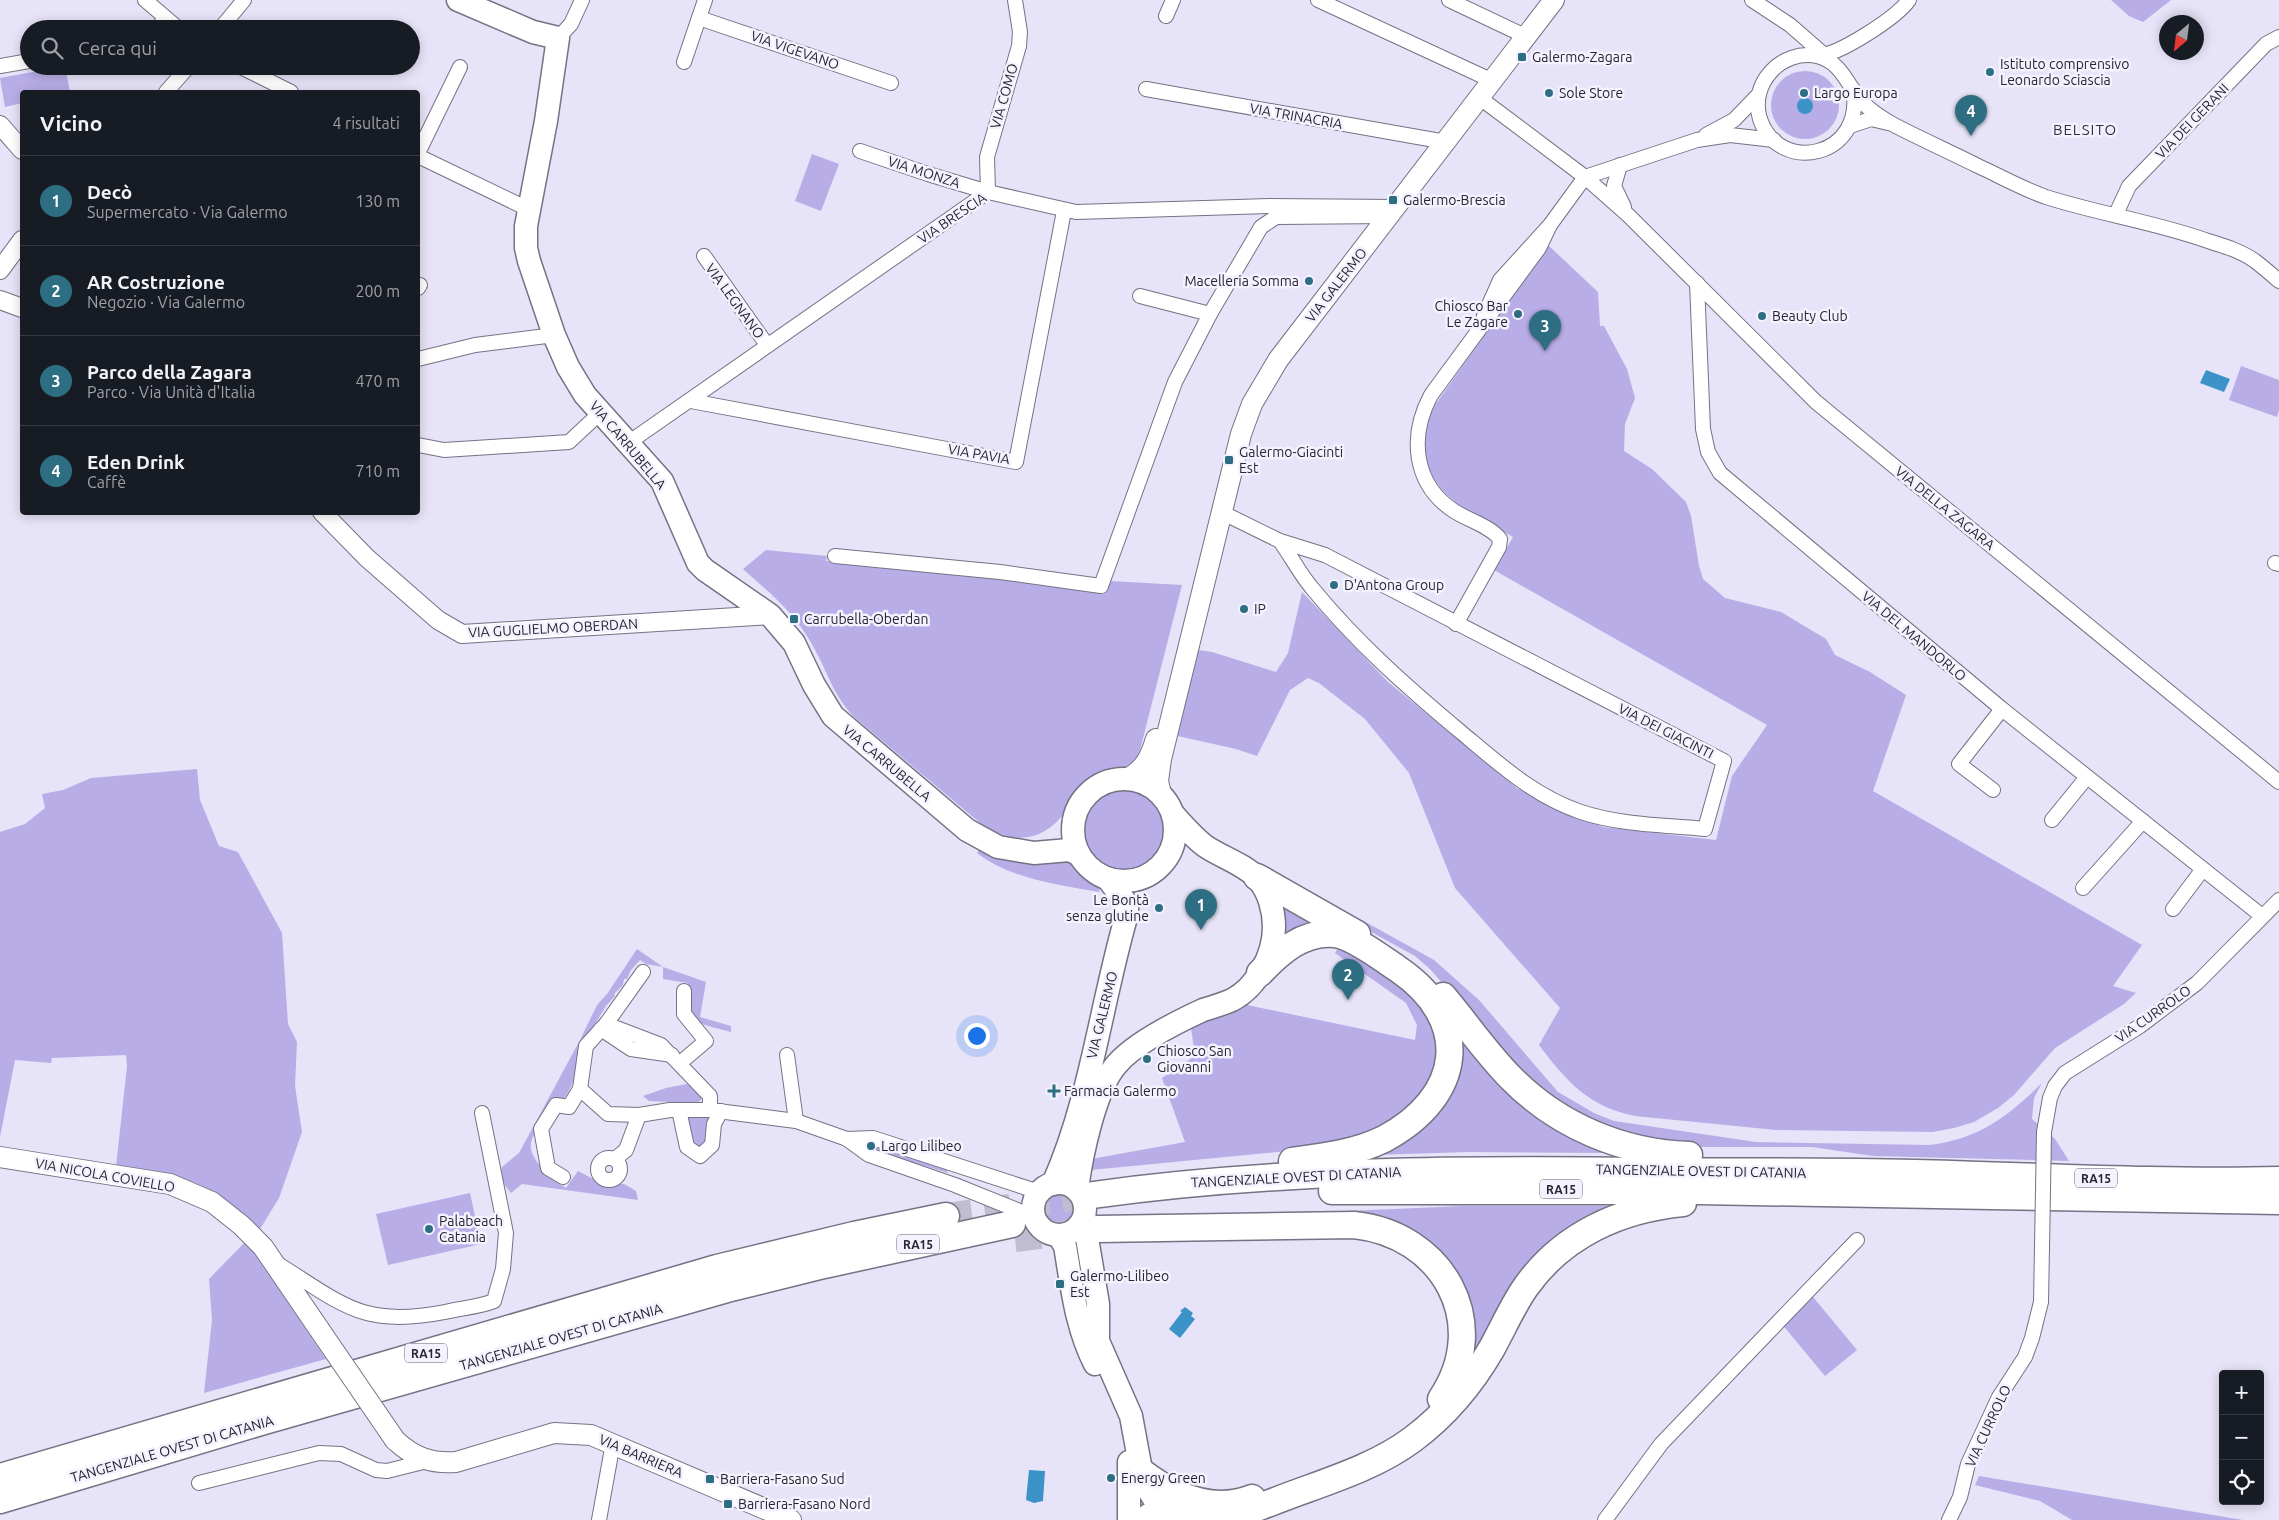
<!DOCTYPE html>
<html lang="it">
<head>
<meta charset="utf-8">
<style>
	:root { --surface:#171b24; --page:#20242c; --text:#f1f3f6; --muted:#9ea1a6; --line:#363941; --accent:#2e6e82 }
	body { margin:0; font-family:Ubuntu,sans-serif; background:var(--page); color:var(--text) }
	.controls { position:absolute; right:15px; bottom:15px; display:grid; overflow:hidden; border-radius:5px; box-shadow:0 2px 12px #0003 }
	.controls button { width:45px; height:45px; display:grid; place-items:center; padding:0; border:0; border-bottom:1px solid var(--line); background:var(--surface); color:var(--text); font:25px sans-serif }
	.compass { position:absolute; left:2159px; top:15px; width:45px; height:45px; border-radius:50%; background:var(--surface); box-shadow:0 2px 12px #0003; rotate:208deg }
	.you { position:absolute; left:976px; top:1035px; width:18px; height:18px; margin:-12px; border:4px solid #fff; border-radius:50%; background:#1a73e8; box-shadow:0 0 0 8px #1a73e833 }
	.badge { display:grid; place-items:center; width:32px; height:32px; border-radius:50%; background:var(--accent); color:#fff; font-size:16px; font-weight:700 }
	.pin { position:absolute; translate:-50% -41px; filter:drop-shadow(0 1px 2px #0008) }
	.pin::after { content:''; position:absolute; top:26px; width:18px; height:15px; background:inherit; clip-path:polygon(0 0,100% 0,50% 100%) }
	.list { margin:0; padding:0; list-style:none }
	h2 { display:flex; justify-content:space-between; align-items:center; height:65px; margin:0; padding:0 20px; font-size:21px }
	h2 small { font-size:16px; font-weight:400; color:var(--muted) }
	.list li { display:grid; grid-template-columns:32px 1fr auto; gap:15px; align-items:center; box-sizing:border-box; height:90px; padding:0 20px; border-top:1px solid var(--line) }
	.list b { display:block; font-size:19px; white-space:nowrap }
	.list p { margin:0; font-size:16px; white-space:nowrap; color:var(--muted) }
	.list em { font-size:16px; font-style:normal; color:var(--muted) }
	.icon { flex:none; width:28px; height:28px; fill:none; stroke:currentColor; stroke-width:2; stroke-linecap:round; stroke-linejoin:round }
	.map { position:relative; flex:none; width:2279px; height:1520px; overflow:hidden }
	.search { position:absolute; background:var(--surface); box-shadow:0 2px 12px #0003; left:20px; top:20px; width:400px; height:55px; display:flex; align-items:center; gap:12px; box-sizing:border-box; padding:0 18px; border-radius:28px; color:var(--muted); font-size:19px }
	.panel { position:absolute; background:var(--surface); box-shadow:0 2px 12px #0003; left:20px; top:90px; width:400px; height:425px; border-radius:5px }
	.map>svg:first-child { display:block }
	.green { fill:#b8ade7 }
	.water { fill:#3c93c7 }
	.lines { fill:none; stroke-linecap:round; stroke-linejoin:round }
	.motorway-tunnel { stroke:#c1bdd0; stroke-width:26; stroke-dasharray:26 13; stroke-linecap:butt }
	.minor-casing { stroke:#757284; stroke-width:16 }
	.tertiary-casing { stroke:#757284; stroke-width:20 }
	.secondary-casing { stroke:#757284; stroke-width:22 }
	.primary-casing { stroke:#757284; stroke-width:25 }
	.motorway-casing { stroke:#757284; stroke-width:29 }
	.minor { stroke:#fff; stroke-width:14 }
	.tertiary { stroke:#fff; stroke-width:18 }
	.secondary { stroke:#fff; stroke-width:20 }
	.primary { stroke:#fff; stroke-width:22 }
	.motorway { stroke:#fff; stroke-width:26 }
	.minor-bridge-casing { stroke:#757284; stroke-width:16; stroke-linecap:butt }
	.secondary-bridge-casing { stroke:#757284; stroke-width:22; stroke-linecap:butt }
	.minor-bridge { stroke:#fff; stroke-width:14 }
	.secondary-bridge { stroke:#fff; stroke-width:20 }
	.poi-dot { fill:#2e6e82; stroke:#f4f2ff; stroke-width:2 }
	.labels { text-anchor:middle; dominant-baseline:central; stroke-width:5; stroke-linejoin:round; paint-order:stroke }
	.shield { fill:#f4f2ff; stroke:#64636d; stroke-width:1 }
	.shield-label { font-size:12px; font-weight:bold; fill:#27262e }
	.street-label { font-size:14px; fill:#27262e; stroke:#f4f2ff }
	.poi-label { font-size:14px; fill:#27262e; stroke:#f4f2ff; text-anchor:start }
	.neighbourhood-label { font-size:15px; letter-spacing:1px; fill:#343141; stroke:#f4f2ff }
</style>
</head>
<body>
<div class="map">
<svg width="2279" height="1520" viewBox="0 0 2279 1520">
	<rect width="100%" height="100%" fill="#e7e3f8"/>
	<g class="green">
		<path d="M2111 0H2171L2143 22 2129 16Z"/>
		<path d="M65 66 70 92H22V103L5 107 0 78Z"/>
		<circle cx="1805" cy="105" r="34"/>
		<path d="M812 154 839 164 821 211 795 201Z"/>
		<path d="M1548 245 1598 292 1600 326H1604L1627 369 1635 398 1625 424 1624 451 1652 469 1686 502 1691 516 1699 566 1703 579 1725 598 1781 612 1826 639 1835 655 1870 672 1906 695 1873 791 2142 945 2113 986 2136 993 2124 1004 2055 1048 2014 1095 1998 1108 1974 1122 1954 1128 1933 1132 1776 1130 1635 1116C1589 1107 1566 1081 1539 1045L1560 1008 1455 888 1409 773 1365 719 1319 683 1308 678 1290 690 1257 756 1236 749 1173 735 1192 649 1212 652 1276 672 1288 653 1302 592 1388 682 1518 789 1603 827 1716 840 1732 776 1767 725 1494 570 1513 537C1477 516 1428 497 1425 449 1424 442 1424 433 1426 426 1428 419 1432 412 1435 405Z"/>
		<path d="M2241 366 2279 380V410L2277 417 2229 400Z"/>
		<path d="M766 550 827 556 826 561 977 575 1104 594 1110 581 1182 585 1139 754C1128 772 1104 773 1087 784 1077 791 1073 801 1066 811 1045 840 1018 845 986 828L854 717C832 693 829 675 814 648 796 614 771 594 743 569Z"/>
		<path d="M197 769 200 800 219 846 238 852 282 933 288 1024 297 1042 295 1086 302 1132 279 1198 260 1229C236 1209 212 1186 181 1178 160 1171 137 1170 116 1167L127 1066 126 1055 52 1058 51 1063 15 1060 0 1137V832L25 824 45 808 42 794 63 790 91 778Z"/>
		<circle cx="1124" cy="831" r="46"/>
		<path d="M979 850 997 857 1074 860 1083 875 1100 885 1099 892C1058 885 1011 879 977 853Z"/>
		<path d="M1270 869 1434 960 1479 1000 1558 1092 1594 1113 1614 1121 1756 1142 1929 1145C1979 1139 2007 1117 2042 1083L2034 1098 2032 1119 2055 1139 2069 1161 1873 1156 1812 1147H1692L1661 1144 1587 1121 1519 1072 1431 970 1415 956 1270 876Z"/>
		<path d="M1279 901 1322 924 1283 937Z"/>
		<path d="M1341 944 1388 970 1437 1023 1439 1064 1421 1099 1373 1133 1299 1150 1091 1170V1159L1185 1142 1162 1078 1195 1056 1191 1028 1242 1004 1415 1040 1417 1025 1406 1003 1335 953Z"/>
		<path d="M637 949 663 967 706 982 700 1017 731 1026V1032C690 1021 692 1026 688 983L663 979V967L646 964 640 960 631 970 627 979H624L623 985 614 994 615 996 606 1006 589 1034 580 1040C578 1053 578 1070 573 1082 553 1131 493 1135 566 1188L578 1171 599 1182 624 1184 636 1191 638 1200 522 1184 511 1193 500 1179 502 1167 519 1153 580 1040 597 1005 607 994Z"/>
		<path d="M1456 1028 1613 1153 1470 1152 1372 1155 1399 1141Z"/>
		<path d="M687 1084 695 1085 702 1094 701 1100 697 1103 649 1101 643 1096 666 1088Z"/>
		<path d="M690 1117 708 1118V1142L698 1148 692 1144 686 1122Z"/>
		<path d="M874 1146H878L946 1168 948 1173 876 1151 873 1149Z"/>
		<path d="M470 1193 481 1244 388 1265 376 1214Z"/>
		<circle cx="1059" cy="1209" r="15"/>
		<path d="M1464 1206H1617L1597 1216 1466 1374 1432 1249 1254 1215Z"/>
		<path d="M246 1241 326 1359 204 1393 212 1320 209 1279Z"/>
		<path d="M1813 1297 1857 1350 1825 1376 1781 1323Z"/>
		<path d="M1979 1476 2243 1520H2072L2040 1501 1975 1485Z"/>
	</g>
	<g class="water">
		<circle cx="1805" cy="106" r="8"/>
		<path d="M2206 370 2230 379 2224 392 2200 383Z"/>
		<path d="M1185 1307 1193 1313 1191 1316 1195 1319 1180 1338 1169 1329 1182 1312 1180 1311Z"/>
		<path d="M1029 1470 1045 1471 1043 1501 1034 1503 1026 1500Z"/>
	</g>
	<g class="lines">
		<g class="motorway-tunnel">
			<path d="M946 1216 1093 1195"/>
			<path d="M1015 1239 1098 1229"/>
		</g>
		<g class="minor-casing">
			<g id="minor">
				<path d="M145 0 179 29"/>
				<path d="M1318 0 1493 81"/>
				<path d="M1449 0 1527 37"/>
				<path d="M1752 0 1790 25 1829 59"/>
				<path d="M1166 16 1173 0"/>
				<path d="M699 18 891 83"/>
				<path d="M157 29 165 18"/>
				<path d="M220 29 244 0"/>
				<path d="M558 38 571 24 582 0"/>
				<path d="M1817 56C1839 55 1896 18 1909 0"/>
				<path d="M684 62 705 0"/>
				<path d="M0 66 29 61"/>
				<path d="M239 66 291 92"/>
				<path d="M1146 89 1446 142"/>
				<path d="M1853 89C1866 157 1779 176 1760 119 1749 84 1781 49 1817 56 1842 62 1847 85 1862 102 1871 111 1883 119 1894 125 1921 139 1950 152 1978 166 2000 176 2023 189 2046 197 2099 214 2155 222 2208 241 2224 246 2241 251 2255 261 2263 267 2271 274 2279 281"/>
				<path d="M166 92 189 66"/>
				<path d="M1480 98 1585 177 1628 215 1816 402 2279 782"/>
				<path d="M1850 126 1871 119 1888 123"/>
				<path d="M1706 135 1734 120 1759 94"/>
				<path d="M860 151 928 174 988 192 1076 212 1269 206 1397 207"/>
				<path d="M418 153 460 67"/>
				<path d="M418 156 528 209"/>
				<path d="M1620 165 1614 186 1624 207"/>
				<path d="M988 192 987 157 1019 46 1020 32 1015 0"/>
				<path d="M2116 214 2129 186 2266 44 2279 37"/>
				<path d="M704 256 767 345"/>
				<path d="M1697 283 1703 429 1708 452 1720 473 2002 709 2262 916"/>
				<path d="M418 288 420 285"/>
				<path d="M1140 296 1210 314"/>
				<path d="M1484 316 1500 280 1550 225 1585 177 1697 140 1730 135 1774 140"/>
				<path d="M418 359 475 345 554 335"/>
				<path d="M691 401 1016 462 1064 211"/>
				<path d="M628 443 988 192"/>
				<path d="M418 445 444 450 569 442 600 413"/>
				<path d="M1221 512 1280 541 1325 555 1724 761 1705 829C1664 825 1620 825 1581 812 1534 796 1499 764 1462 733 1408 688 1356 642 1312 588 1300 574 1291 556 1280 541"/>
				<path d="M835 556 1000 572 1101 586 1175 382 1210 314 1261 227 1276 217 1390 216"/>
				<path d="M2275 563 2279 564"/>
				<path d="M1456 624 1499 547 1500 539C1490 526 1468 520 1454 511 1413 484 1409 436 1431 395L1539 248 1550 225"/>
				<path d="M1993 790 1959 764 2002 709"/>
				<path d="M2052 820 2087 777"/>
				<path d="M2083 888 2143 821"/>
				<path d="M2173 909 2203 869"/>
				<path d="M606 1024 643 972"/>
				<path d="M601 1029 631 1049 672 1055"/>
				<path d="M787 1055 796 1121"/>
				<path d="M680 1063 706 1041 684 1014V991"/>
				<path d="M580 1089 608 1114 639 1115 670 1110H710L796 1121 847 1139 869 1155 955 1185 1022 1212 1035 1221"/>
				<path d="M679 1110 687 1147 700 1156 712 1145 714 1124 721 1111"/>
				<path d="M2044 1132 2050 1098 2055 1086 2065 1073 2140 1026 2197 983 2279 900"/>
				<path d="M847 1139 873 1138 1039 1192"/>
				<circle cx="609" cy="1169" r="11"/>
				<path d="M615 1159 626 1150 639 1115"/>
				<path d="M563 1177 548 1168 541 1129 556 1105 569 1107 580 1089 586 1046 606 1024 661 1045 710 1096V1110"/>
				<path d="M278 1264C344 1305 363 1328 445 1312 461 1308 479 1307 494 1301L503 1269 506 1233 482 1113"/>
				<path d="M199 1483 319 1453 341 1454 376 1470 387 1471 427 1461"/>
				<path d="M599 1520 613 1443"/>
				<path d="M1605 1520 1661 1444 1857 1240"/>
				<path d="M1949 1520 1960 1497 1968 1464 1999 1397 2025 1357 2032 1338 2041 1302 2042 1247"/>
			</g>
		</g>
		<g class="tertiary-casing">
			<g id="tertiary">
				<path d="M0 125 22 150"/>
				<path d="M0 270 22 240"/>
				<path d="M0 300 22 308"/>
				<path d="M322 512 367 558 438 620 462 634 770 615"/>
			</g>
		</g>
		<g class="secondary-casing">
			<g id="secondary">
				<path d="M1127 779C1145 769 1150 758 1156 739"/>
				<path d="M1161 794 1158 781 1161 759 1241 434 1252 404 1278 360 1554 0"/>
				<path d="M0 1157 170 1184 212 1202 241 1225 263 1247 319 1329"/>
				<path d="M395 1440C413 1457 431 1464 456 1462L554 1433 591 1435 791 1520"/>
			</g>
		</g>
		<g class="primary-casing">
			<g id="primary">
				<path d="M458 0 533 32 558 38 546 121 526 226V248L529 261 554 335 568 367 585 395 662 481 698 563 705 570 770 615 794 643 814 685 833 716 967 830 998 847 1034 853 1069 850 1078 854"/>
				<circle cx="1124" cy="830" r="51"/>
				<circle cx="1059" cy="1209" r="26"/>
				<path d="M1053 1184C1091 1099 1101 1003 1127 914V904L1108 879"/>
				<path d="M1077 1190C1081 1157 1095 1088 1117 1064 1136 1042 1177 1022 1203 1010 1213 1007 1223 1004 1232 1000 1257 987 1274 955 1274 927 1274 911 1269 891 1257 878 1244 864 1221 857 1205 846 1193 837 1183 825 1173 814"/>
				<path d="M1084 1220 1098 1304V1341L1131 1416 1143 1481 1167 1520"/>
				<path d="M1059 1236 1065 1246C1072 1287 1076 1327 1095 1364"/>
				<path d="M1129 1520V1462"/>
			</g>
		</g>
		<g class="motorway-casing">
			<g id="motorway">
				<path d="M1257 877 1357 934"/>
				<path d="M1260 973C1280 952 1303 931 1335 934 1353 936 1383 959 1398 969 1474 1021 1463 1097 1384 1139 1356 1153 1322 1157 1292 1161"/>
				<path d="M1443 996C1466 1023 1486 1053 1511 1078 1558 1126 1623 1153 1689 1155"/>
				<path d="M1332 1191H1699L2279 1201"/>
				<path d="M1093 1195C1279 1169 1466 1169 1653 1171 1740 1172 1828 1171 1915 1173 2036 1176 2158 1183 2279 1180"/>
				<path d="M1098 1229 1354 1225C1442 1234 1493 1322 1441 1399"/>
				<path d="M1139 1470C1172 1496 1211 1514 1252 1498"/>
				<path d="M0 1477 717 1268 854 1235 946 1216"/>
				<path d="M0 1500 264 1421 727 1289 824 1265 1012 1224"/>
				<path d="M1149 1517 1211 1512"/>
				<path d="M1229 1520C1243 1512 1260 1507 1275 1501 1321 1483 1373 1469 1413 1439 1445 1415 1472 1383 1492 1348 1503 1328 1512 1307 1525 1288 1562 1235 1620 1209 1683 1203"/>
			</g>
		</g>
		<use href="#minor" class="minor"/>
		<use href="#tertiary" class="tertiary"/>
		<use href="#secondary" class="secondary"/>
		<use href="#primary" class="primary"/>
		<use href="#motorway" class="motorway"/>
		<g class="minor-bridge-casing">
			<path id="minor-bridge" d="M2042 1247 2044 1132"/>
		</g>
		<g class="secondary-bridge-casing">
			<path id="secondary-bridge" d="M319 1329 395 1440"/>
		</g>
		<use href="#minor-bridge" class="minor-bridge"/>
		<use href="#secondary-bridge" class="secondary-bridge"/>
	</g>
	<g class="poi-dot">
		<rect x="1517" y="52" width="10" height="10" rx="2.5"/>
		<circle cx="1990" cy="72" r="5"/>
		<circle cx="1549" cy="93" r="5"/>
		<circle cx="1804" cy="93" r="5"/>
		<rect x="1388" y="195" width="10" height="10" rx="2.5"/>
		<circle cx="1309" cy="281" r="5"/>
		<circle cx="1518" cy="314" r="5"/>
		<circle cx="1762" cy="316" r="5"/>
		<rect x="1224" y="455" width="10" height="10" rx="2.5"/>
		<circle cx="1334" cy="585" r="5"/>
		<circle cx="1244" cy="609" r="5"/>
		<rect x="789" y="614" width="10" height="10" rx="2.5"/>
		<circle cx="1159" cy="908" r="5"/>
		<circle cx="1147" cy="1059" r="5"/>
		<path d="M1051.5 1083.5h5v5h5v5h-5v5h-5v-5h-5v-5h5z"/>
		<circle cx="871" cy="1146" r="5"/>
		<circle cx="429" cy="1229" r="5"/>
		<rect x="1055" y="1279" width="10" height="10" rx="2.5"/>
		<circle cx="1111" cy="1478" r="5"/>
		<rect x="705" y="1474" width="10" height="10" rx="2.5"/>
		<rect x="723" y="1499" width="10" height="10" rx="2.5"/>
	</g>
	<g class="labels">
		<g class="shield">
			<rect x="2075" y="1168.5" width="42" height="19" rx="4"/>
			<rect x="1540" y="1179.5" width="42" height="19" rx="4"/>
			<rect x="897" y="1234.5" width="42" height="19" rx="4"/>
			<rect x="405" y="1343.5" width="42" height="19" rx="4"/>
		</g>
		<g class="shield-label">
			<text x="2096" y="1178">RA15</text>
			<text x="1561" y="1189">RA15</text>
			<text x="918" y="1244">RA15</text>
			<text x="426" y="1353">RA15</text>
		</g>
		<g class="street-label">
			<text transform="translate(795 50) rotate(19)">VIA VIGEVANO</text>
			<text transform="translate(1004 96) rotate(-74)">VIA COMO</text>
			<text transform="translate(1296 116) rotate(10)">VIA TRINACRIA</text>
			<text transform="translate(2192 121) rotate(-46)">VIA DEI GERANI</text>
			<text transform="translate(924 172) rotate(18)">VIA MONZA</text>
			<text transform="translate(952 218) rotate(-34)">VIA BRESCIA</text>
			<text transform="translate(1336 285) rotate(-52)">VIA GALERMO</text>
			<text transform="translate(735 301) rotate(54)">VIA LEGNANO</text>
			<text transform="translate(628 445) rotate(50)">VIA CARRUBELLA</text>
			<text transform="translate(979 454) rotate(10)">VIA PAVIA</text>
			<text transform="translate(1945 508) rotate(39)">VIA DELLA ZAGARA</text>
			<text transform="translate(553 628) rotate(-3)">VIA GUGLIELMO OBERDAN</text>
			<text transform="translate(1914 636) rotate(40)">VIA DEL MANDORLO</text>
			<text transform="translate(1666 731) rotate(27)">VIA DEI GIACINTI</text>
			<text transform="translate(887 763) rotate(40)">VIA CARRUBELLA</text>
			<text transform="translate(2153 1014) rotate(-35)">VIA CURROLO</text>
			<text transform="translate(1102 1015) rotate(-76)">VIA GALERMO</text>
			<text transform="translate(1701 1171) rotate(1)">TANGENZIALE OVEST DI CATANIA</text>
			<text transform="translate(105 1175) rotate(10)">VIA NICOLA COVIELLO</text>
			<text transform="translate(1296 1177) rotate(-3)">TANGENZIALE OVEST DI CATANIA</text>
			<text transform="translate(561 1337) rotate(-16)">TANGENZIALE OVEST DI CATANIA</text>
			<text transform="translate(1988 1426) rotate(-65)">VIA CURROLO</text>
			<text transform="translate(172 1449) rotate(-16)">TANGENZIALE OVEST DI CATANIA</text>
			<text transform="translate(641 1456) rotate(23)">VIA BARRIERA</text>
		</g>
		<g class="poi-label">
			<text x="1532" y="57">Galermo-Zagara</text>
			<text x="2000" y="64">Istituto comprensivo<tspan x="2000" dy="16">Leonardo Sciascia</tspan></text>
			<text x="1559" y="93">Sole Store</text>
			<text x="1814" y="93">Largo Europa</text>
			<text x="1403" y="200">Galermo-Brescia</text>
			<text x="1299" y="281" text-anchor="end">Macelleria Somma</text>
			<text x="1508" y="306" text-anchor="end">Chiosco Bar<tspan x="1508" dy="16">Le Zagare</tspan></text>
			<text x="1772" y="316">Beauty Club</text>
			<text x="1239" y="452">Galermo-Giacinti<tspan x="1239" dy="16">Est</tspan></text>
			<text x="1344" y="585">D'Antona Group</text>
			<text x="1254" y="609">IP</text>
			<text x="804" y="619">Carrubella-Oberdan</text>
			<text x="1149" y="900" text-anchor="end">Le Bontà<tspan x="1149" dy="16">senza glutine</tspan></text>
			<text x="1157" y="1051">Chiosco San<tspan x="1157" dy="16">Giovanni</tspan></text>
			<text x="1064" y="1091">Farmacia Galermo</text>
			<text x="881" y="1146">Largo Lilibeo</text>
			<text x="439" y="1221">Palabeach<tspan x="439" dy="16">Catania</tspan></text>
			<text x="1070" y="1276">Galermo-Lilibeo<tspan x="1070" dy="16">Est</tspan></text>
			<text x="1121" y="1478">Energy Green</text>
			<text x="720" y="1479">Barriera-Fasano Sud</text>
			<text x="738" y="1504">Barriera-Fasano Nord</text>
		</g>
		<g class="neighbourhood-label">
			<text x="2085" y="129">BELSITO</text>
		</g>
	</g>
</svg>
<div class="controls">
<button>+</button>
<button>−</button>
<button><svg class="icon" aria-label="locate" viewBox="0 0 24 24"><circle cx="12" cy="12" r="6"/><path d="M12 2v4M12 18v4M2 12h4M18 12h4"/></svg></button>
</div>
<svg class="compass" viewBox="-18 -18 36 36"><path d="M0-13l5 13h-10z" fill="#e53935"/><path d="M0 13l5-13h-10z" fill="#9ea1a6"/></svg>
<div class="you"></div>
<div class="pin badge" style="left:1201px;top:930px">1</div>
<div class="pin badge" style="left:1348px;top:1000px">2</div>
<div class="pin badge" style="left:1545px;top:351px">3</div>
<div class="pin badge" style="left:1971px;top:136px">4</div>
<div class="search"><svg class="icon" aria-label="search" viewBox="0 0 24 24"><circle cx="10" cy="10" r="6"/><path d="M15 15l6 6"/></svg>Cerca qui</div>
<section class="panel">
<h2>Vicino<small>4 risultati</small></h2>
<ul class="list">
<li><span class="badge">1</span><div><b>Decò</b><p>Supermercato · Via Galermo</p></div><em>130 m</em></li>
<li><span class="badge">2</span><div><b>AR Costruzione</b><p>Negozio · Via Galermo</p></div><em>200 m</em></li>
<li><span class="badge">3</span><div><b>Parco della Zagara</b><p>Parco · Via Unità d'Italia</p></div><em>470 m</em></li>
<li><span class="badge">4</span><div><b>Eden Drink</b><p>Caffè</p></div><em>710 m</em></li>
</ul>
</section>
</div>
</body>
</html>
